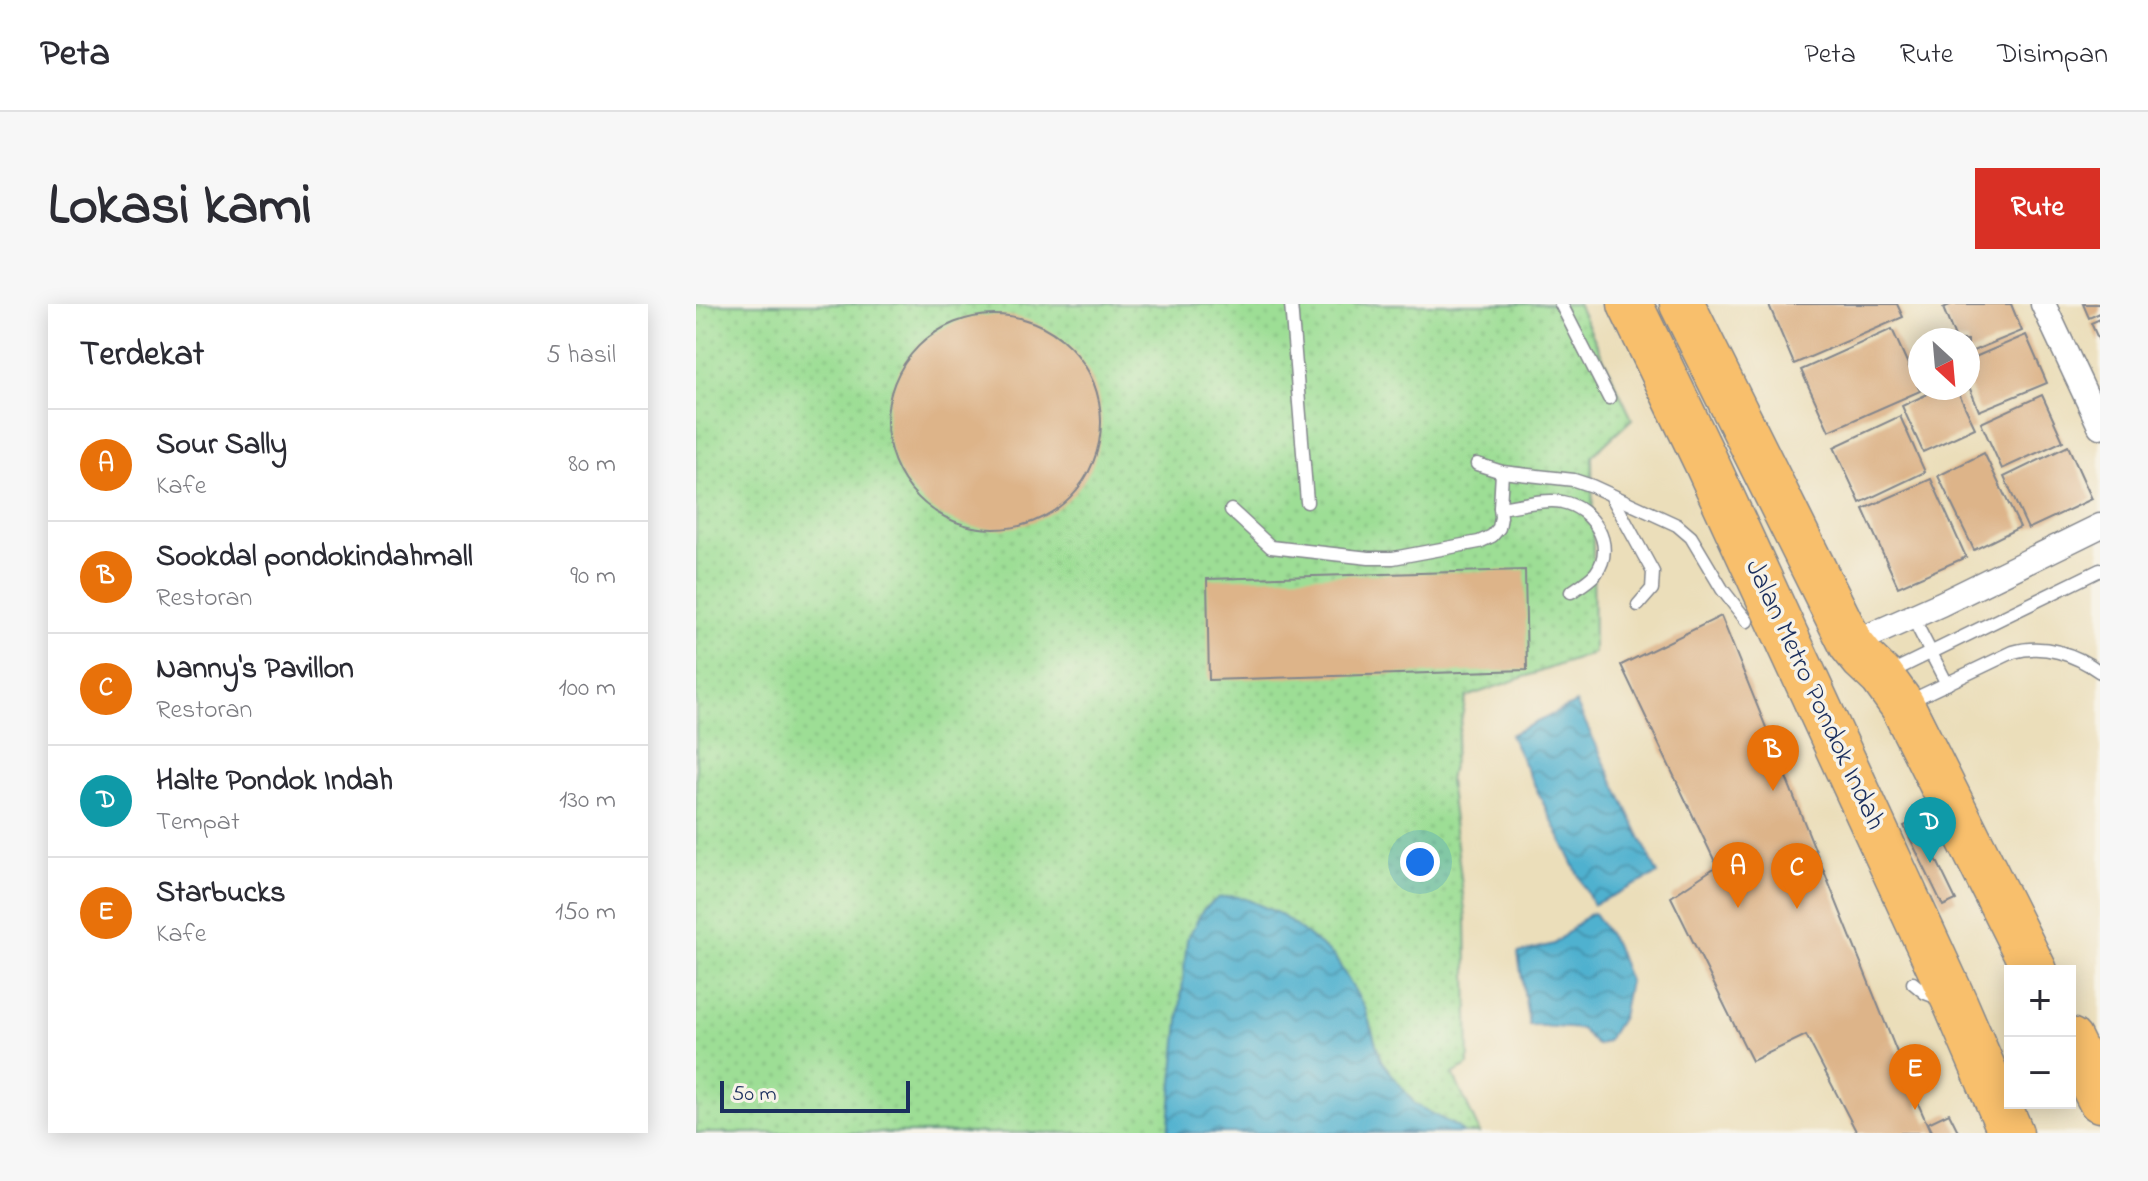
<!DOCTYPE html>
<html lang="id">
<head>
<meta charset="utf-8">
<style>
	:root { --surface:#fff; --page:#f7f7f7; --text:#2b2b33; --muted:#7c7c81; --line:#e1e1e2; --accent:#d93025 }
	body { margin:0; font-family:"Indie Flower",sans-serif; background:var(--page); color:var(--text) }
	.controls { position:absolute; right:24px; bottom:24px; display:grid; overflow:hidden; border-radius:0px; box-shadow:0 4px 20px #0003 }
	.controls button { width:72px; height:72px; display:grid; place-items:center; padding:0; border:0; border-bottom:2px solid var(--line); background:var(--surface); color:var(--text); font:40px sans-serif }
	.compass { position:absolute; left:1212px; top:24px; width:72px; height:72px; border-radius:50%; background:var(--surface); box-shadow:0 4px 20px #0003; rotate:154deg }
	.scale { position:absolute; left:24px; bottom:20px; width:190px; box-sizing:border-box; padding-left:8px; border:4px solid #1b2f5e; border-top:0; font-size:22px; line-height:28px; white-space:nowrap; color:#1b2f5e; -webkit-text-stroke:6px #f7f3e8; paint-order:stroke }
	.you { position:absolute; left:724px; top:558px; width:28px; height:28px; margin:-20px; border:6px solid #fff; border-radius:50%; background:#1a73e8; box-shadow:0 0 0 12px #1a73e833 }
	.badge { display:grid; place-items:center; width:52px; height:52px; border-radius:50%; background:var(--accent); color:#fff; font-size:26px; font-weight:700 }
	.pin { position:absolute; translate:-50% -66px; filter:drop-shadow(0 2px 4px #0008) }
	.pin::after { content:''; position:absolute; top:42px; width:28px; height:24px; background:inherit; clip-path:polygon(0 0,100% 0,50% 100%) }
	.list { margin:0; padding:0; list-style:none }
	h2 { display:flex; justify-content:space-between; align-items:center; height:104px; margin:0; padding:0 32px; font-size:34px }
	h2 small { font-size:26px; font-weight:400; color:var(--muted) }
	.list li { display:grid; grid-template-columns:52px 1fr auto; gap:24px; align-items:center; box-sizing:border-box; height:112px; padding:0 32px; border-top:2px solid var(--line) }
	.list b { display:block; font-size:30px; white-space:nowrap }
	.list p { margin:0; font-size:26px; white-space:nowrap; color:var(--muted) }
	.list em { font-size:26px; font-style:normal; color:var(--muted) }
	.map { position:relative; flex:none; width:1404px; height:829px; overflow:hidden; border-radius:0px }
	header { display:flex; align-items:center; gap:48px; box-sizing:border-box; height:112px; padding:0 40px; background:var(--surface); border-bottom:2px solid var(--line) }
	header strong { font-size:38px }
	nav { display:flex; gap:44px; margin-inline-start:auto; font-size:28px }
	.intro { display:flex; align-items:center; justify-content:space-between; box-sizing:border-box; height:192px; padding:0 48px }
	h1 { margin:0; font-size:56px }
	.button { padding:20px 36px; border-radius:0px; background:var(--accent); color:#fff; font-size:28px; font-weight:700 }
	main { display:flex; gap:48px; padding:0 48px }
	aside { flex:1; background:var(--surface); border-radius:0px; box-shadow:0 4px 20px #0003 }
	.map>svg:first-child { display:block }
	.grass { fill:url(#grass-dots); stroke:#5c867a; stroke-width:2 }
	.water { fill:url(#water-waves); stroke:#367096; stroke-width:2 }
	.building { fill:#ddb489 }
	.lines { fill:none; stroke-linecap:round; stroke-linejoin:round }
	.lane-casing { stroke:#83868c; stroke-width:15 }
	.street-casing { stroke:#83868c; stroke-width:27 }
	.highway-casing { stroke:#83868c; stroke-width:47 }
	.lane { stroke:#fff; stroke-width:12 }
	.street { stroke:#fff; stroke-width:24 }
	.highway { stroke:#f8bf6c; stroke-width:44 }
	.labels { text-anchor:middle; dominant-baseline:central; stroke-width:7; stroke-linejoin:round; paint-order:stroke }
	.street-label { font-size:28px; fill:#1b2f5e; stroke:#f7f3e8 }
</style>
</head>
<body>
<header>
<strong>Peta</strong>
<nav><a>Peta</a><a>Rute</a><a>Disimpan</a></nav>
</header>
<div class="intro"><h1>Lokasi kami</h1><a class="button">Rute</a></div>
<main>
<aside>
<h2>Terdekat<small>5 hasil</small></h2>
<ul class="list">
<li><span class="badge" style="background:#e8710a">A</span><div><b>Sour Sally</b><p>Kafe</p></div><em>80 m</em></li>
<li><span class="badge" style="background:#e8710a">B</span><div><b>Sookdal pondokindahmall</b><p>Restoran</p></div><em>90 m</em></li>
<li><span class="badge" style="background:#e8710a">C</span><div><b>Nanny's Pavillon</b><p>Restoran</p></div><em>100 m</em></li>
<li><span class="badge" style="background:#0f9aa8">D</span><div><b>Halte Pondok Indah</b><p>Tempat</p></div><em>130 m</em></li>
<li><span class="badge" style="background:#e8710a">E</span><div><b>Starbucks</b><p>Kafe</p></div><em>150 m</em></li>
</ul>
</aside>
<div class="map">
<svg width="1404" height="829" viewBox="0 0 1404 829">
	<defs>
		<pattern id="grass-dots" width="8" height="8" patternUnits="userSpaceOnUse" patternTransform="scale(2)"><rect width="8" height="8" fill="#9dde95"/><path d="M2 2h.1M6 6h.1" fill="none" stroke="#87bf83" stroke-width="1.8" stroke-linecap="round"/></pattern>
		<pattern id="water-waves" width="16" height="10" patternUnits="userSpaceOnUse" patternTransform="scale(2)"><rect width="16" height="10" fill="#50b1cf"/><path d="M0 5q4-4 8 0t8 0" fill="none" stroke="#4290ab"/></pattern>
	</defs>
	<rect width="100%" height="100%" fill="#f7f3e8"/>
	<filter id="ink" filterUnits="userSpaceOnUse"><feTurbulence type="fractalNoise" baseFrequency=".0125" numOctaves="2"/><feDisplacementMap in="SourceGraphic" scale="16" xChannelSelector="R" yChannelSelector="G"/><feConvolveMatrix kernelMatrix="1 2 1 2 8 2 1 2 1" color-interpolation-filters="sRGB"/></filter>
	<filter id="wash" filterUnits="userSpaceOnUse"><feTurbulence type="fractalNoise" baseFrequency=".006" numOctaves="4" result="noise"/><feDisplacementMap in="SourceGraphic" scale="32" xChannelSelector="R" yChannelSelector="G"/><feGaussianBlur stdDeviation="1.8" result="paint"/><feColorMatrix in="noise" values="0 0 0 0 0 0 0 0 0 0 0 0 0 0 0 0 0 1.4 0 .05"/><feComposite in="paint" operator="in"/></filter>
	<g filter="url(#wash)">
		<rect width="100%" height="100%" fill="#ebdeba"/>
		<path class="grass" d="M0 0H882L936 115 896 152 898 349 770 393 753 476 770 615 773 761 757 770 784 829H0Z"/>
		<g class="water">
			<path d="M880 399 962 570 897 601 814 431Z"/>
			<path d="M537 592 550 595 584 610 638 652 669 704 685 756 719 800 761 823 767 829H472L491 635 507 606 522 594Z"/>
			<path d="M898 609 919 640 933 677 926 713 911 737 901 741 885 725 833 721 822 649 858 640 892 611Z"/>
		</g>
		<g id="blocks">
			<g class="building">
				<path d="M1075 0H1201L1207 13 1098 60 1073 1Z"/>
				<path d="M1256 0H1315L1326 27 1272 49V36H1260L1247 4Z"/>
				<path d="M1387 0H1404V9L1393 14Z"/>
				<circle cx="298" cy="118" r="107"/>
				<path d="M1404 15V39L1395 19Z"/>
				<path d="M1196 25 1224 87 1133 127 1105 66Z"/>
				<path d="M1330 31 1351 79 1283 107 1272 80V56Z"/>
				<path d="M1244 84H1260L1279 124 1227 148 1206 102Z"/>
				<path d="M1346 91 1367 137 1306 165 1285 119Z"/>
				<path d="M1204 112 1229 168 1164 199 1138 143Z"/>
				<path d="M1372 142 1396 195 1332 225 1308 173Z"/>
				<path d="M1288 149 1324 223 1278 246 1242 172Z"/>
				<path d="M1235 175 1270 253 1202 283 1167 205Z"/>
				<path d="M829 266 831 366 513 376 511 275Z"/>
				<path d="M1025 312 1217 788 1235 829H1161L1110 731 1056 757 975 593 1021 562 925 361Z"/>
				<path d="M1221 516 1260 596 1247 602 1208 522Z"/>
				<path d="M1253 809 1263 829H1237L1232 819Z"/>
			</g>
		</g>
	</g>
	<g filter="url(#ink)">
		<use href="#blocks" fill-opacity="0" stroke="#83868c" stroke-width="2"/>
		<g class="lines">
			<g class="lane-casing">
				<g id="lane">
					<path d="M595 0 611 198"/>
					<path d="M865 0 913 94"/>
					<path d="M781 160 806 168 878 176 896 182 981 221 995 233 1026 285 1051 317"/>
					<path d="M916 193 957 268 956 285 942 301"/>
					<path d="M804 204C821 202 849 194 866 198 896 204 921 240 900 269 893 277 884 282 875 288"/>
					<path d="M535 206 575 243 673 254H697L783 238 796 232 803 224 805 213 804 204 806 168"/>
					<path d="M1216 312 1251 380"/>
					<path d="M1191 370 1404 266"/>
					<path d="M1212 398 1317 348C1347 339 1379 350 1404 368"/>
					<path d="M1217 679 1229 689 1242 694"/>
				</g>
			</g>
			<g class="street-casing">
				<g id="street">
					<path d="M1347 0 1404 122"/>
					<path d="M1155 340 1245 300 1404 222"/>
				</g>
			</g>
			<g class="highway-casing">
				<g id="highway">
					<path d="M934 0 1010 158 1260 701 1315 829"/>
					<path d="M986 0 1155 340 1167 355 1186 373 1206 401 1339 667"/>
					<path d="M1374 736 1404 796"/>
				</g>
			</g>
			<use href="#lane" class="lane"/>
			<use href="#street" class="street"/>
			<use href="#highway" class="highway"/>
		</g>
	</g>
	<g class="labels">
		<g class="street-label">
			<text transform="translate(1118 391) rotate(65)">Jalan Metro Pondok Indah</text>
		</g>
	</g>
</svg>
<div class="controls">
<button>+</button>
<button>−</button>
</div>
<svg class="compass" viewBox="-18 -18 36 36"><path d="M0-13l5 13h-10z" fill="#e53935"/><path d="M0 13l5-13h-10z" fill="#7c7c81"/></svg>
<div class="scale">50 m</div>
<div class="you"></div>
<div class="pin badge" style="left:1042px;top:604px;background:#e8710a">A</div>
<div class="pin badge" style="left:1077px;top:487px;background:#e8710a">B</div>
<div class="pin badge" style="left:1101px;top:605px;background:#e8710a">C</div>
<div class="pin badge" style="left:1234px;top:559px;background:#0f9aa8">D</div>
<div class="pin badge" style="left:1219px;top:806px;background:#e8710a">E</div>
</div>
</main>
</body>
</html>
